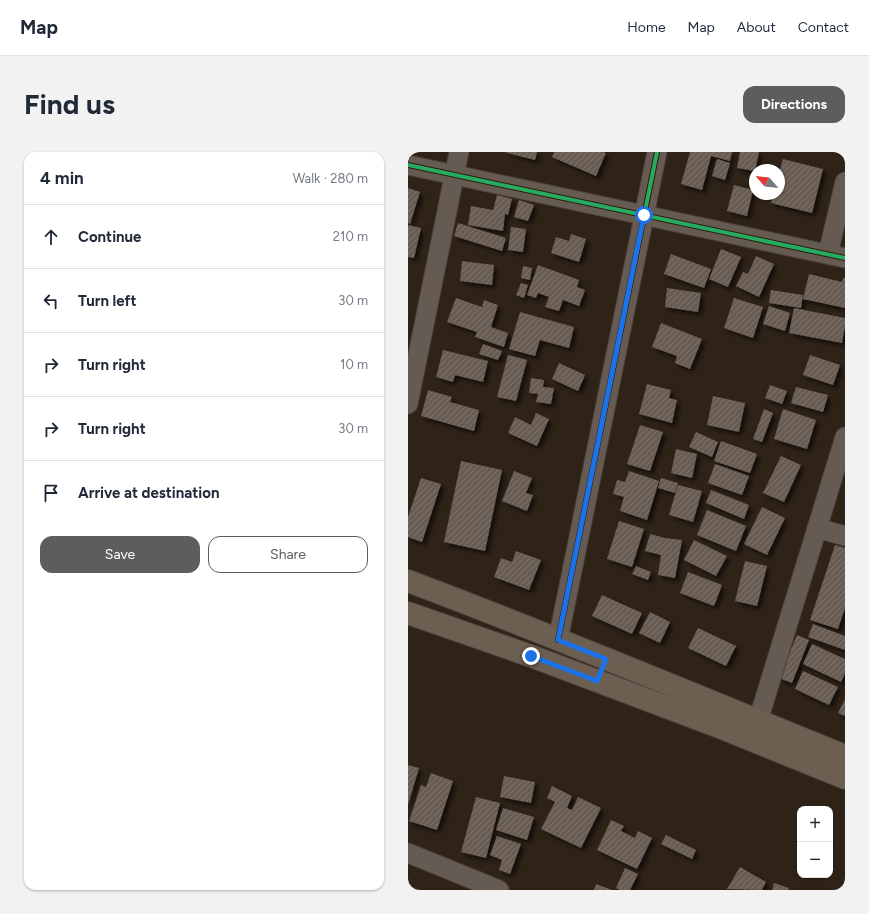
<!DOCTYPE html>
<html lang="en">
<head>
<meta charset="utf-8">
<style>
	:root { --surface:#fff; --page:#f2f2f3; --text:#1f2937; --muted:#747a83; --line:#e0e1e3; --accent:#5d5c5f }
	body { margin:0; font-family:Figtree,sans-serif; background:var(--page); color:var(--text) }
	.controls { position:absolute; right:12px; bottom:12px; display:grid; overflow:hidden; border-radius:8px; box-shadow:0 1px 3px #0004 }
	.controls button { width:36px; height:36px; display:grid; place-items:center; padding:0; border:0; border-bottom:1px solid var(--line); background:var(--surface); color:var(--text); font:20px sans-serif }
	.compass { position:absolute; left:341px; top:12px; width:36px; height:36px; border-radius:50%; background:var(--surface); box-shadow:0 1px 3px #0004; rotate:298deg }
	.stop { position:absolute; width:12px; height:12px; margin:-9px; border:3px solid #1a73e8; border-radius:50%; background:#fff }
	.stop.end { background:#1a73e8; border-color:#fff; box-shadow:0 1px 4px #0008 }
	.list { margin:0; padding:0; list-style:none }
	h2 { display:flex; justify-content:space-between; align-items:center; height:52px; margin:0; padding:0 16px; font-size:17px }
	h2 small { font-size:13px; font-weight:400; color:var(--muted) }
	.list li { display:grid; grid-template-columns:26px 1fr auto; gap:12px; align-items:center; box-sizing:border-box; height:64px; padding:0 16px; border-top:1px solid var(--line) }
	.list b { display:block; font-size:15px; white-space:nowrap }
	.list em { font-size:13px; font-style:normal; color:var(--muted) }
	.actions { display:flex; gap:8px; padding:12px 16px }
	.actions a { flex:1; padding:9px 0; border:1px solid var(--accent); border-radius:12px; text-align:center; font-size:14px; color:var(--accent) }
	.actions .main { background:var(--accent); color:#fff }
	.icon { flex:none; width:22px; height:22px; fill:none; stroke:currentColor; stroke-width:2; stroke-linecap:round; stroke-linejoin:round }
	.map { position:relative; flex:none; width:437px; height:738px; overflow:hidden; border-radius:12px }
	header { display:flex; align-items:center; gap:24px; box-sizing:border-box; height:56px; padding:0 20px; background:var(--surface); border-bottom:1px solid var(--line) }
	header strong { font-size:19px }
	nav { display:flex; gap:22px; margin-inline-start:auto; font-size:14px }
	.intro { display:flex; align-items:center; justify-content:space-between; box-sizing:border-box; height:96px; padding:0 24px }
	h1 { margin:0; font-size:28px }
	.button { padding:10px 18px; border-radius:12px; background:var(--accent); color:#fff; font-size:14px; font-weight:700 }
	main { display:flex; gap:24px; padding:0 24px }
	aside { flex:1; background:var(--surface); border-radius:12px; box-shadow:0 1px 3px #0004 }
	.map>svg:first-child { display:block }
	.building { fill:url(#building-hatch); filter:url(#shadow) }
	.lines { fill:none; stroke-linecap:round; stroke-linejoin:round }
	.minor-casing { stroke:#493f36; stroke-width:21 }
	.major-casing { stroke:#493f36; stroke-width:24 }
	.minor { stroke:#655b53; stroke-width:19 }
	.major { stroke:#6c5e50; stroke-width:22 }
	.cycleway-casing { stroke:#2f1a05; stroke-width:6 }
	.cycleway { stroke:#26ab63; stroke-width:4 }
	.route { stroke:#1a73e8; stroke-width:5 }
</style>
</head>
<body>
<header>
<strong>Map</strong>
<nav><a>Home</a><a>Map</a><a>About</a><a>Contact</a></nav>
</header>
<div class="intro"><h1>Find us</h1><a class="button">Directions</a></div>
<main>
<aside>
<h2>4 min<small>Walk · 280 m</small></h2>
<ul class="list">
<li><svg class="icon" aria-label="ahead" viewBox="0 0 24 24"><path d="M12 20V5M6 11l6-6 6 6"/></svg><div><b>Continue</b></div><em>210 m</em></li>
<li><svg class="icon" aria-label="left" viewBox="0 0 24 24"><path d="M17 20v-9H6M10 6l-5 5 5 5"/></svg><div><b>Turn left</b></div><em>30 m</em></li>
<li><svg class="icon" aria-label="right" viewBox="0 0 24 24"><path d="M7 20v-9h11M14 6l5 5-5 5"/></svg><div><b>Turn right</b></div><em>10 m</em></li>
<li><svg class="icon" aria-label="right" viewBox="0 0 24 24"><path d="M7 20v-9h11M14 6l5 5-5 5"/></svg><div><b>Turn right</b></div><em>30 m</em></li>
<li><svg class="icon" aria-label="arrive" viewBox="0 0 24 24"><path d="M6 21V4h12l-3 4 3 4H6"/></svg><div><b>Arrive at destination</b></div></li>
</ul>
<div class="actions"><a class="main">Save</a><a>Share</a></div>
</aside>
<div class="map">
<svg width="437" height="738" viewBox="0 0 437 738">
	<defs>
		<pattern id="building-hatch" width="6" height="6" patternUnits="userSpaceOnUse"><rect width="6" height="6" fill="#675c53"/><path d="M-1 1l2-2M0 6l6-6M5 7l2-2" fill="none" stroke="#7d736b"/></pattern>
		<filter id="shadow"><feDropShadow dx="3.5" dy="3.5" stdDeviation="2" flood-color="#0009"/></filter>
	</defs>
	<rect width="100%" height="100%" fill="#2f2318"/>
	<g class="building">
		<path d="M96 0H129L127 8Z"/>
		<path d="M146 0H195L198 1 188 24 144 5Z"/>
		<path d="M282 0H324L322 9 303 4 294 38 273 32Z"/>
		<path d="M332 0H351L347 19 329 16Z"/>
		<path d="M309 7 322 11 317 28 304 24Z"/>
		<path d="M375 7 415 17 404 61 363 51 366 42H371V21Z"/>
		<path d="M326 33 345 38 339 64 319 59Z"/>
		<path d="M0 36 12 40 2 72 0 71Z"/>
		<path d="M89 43 104 47 100 63 97 62 95 79 60 73 63 54 85 58Z"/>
		<path d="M111 48 126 53 120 69 106 65Z"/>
		<path d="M50 71 98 86 94 99 46 84Z"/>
		<path d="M0 73 13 76 6 106 0 105Z"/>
		<path d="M103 75 118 77 115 100 100 98Z"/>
		<path d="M163 82 178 87 171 110 143 101 148 85 161 89Z"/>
		<path d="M313 97 333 105 320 135 301 127Z"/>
		<path d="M263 102 303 117 296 136 256 122Z"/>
		<path d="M348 104 366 112 351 145 328 134 335 120 340 122Z"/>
		<path d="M54 109 86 113 84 133 52 129Z"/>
		<path d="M130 113 171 128 169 135 177 138 171 154 155 148 151 159 137 155 141 145 130 141 128 146 119 143Z"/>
		<path d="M115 114 124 116 122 128 113 126Z"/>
		<path d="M401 122 434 130 435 126H437V156L395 147Z"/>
		<path d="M113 131 120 133 116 146 108 143Z"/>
		<path d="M259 136 293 141 290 160 257 155Z"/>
		<path d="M363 138 395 143 393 156 361 151Z"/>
		<path d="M48 146 74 155 76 148 90 153 83 175 100 181 96 195 67 185 69 180 39 170Z"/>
		<path d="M326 146 355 155 345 186 316 176Z"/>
		<path d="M361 154 382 161 377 179 355 172Z"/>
		<path d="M386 156 437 166V174L434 191 381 181Z"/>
		<path d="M112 160 166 175 161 196 132 188 127 204 101 197Z"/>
		<path d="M253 171 294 187 282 217 267 211 269 204 244 195Z"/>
		<path d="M75 192 94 199 90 208 71 202Z"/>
		<path d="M35 198 80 209 75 230 47 223 45 230 28 225Z"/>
		<path d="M100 203 119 208 108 249 89 245Z"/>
		<path d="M402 203 432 213 425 233 395 223Z"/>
		<path d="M151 211 177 223 170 239 144 227Z"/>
		<path d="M123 226 136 228 135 235 146 236 143 252 128 250 130 242 121 241Z"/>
		<path d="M239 232 263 238 261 246 269 248 264 271 231 262Z"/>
		<path d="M362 233 379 239 374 252 357 246Z"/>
		<path d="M388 235 420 243 415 260 383 251Z"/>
		<path d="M20 238 44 245 42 250 71 258 66 279 13 264Z"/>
		<path d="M305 244 337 251 331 280 299 273Z"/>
		<path d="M356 257 365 261 354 290 345 287Z"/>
		<path d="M375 257 408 268 399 297 366 287Z"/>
		<path d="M128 261 141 267 129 294 100 281 107 265 123 273Z"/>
		<path d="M232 273 255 280 242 319 219 312Z"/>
		<path d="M288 280 310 290 304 305 281 295Z"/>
		<path d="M313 289 349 302 342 321 306 309Z"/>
		<path d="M268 297 289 302 284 326 263 321Z"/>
		<path d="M373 304 393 313 376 350 355 341Z"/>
		<path d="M53 309 94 318 77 399 36 390Z"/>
		<path d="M307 312 341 324 334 343 300 331Z"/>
		<path d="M106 319 124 326 118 341 125 343 119 359 94 349Z"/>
		<path d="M221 319 251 329 239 368 212 359 216 345 205 342 209 328 217 330Z"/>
		<path d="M13 326 33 332 14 390 0 385V365Z"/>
		<path d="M253 326 270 331 267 341 250 336Z"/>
		<path d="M270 333 294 339 285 370 261 363Z"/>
		<path d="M303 338 341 353 336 367 298 351Z"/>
		<path d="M354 355 377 366 359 403 336 392Z"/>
		<path d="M299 358 338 374 328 399 289 383Z"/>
		<path d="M211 369 236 377 224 415 199 407Z"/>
		<path d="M242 382 257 386 274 388 267 426 250 423 253 403 237 399Z"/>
		<path d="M286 388 319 404 308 424 276 408Z"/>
		<path d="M427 393 437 396V456L430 477 402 468Z"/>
		<path d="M108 399 133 408 121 438 86 425 93 406 104 410Z"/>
		<path d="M337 409 359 414 349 454 327 449Z"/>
		<path d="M228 414 243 420 240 428 224 422Z"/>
		<path d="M280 420 314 433 306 454 272 441Z"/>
		<path d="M194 443 234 461 224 482 184 464Z"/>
		<path d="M242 460 262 470 252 491 231 481Z"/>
		<path d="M405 472 437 484V498L400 485Z"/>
		<path d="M290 476 328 494 318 514 280 496Z"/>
		<path d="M389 483 401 488 384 531 371 526Z"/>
		<path d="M404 492 437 507V521L433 530 395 512Z"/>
		<path d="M395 519 430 535 421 553 387 537Z"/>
		<path d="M437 547V564L430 561Z"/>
		<path d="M0 613 11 616 0 653Z"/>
		<path d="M23 621 45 629 29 678 1 669 13 633 18 635Z"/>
		<path d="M96 624 127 630 123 651 92 645Z"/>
		<path d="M144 634 164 644 159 656 164 658 170 645 193 656 173 696 133 677 147 650 139 646Z"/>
		<path d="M68 645 92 651 78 706 53 700Z"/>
		<path d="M95 656 126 665 119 688 88 678Z"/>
		<path d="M203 668 216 674 213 679 227 686 230 679 244 686 229 717 189 698Z"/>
		<path d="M258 683 288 698 284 707 253 692Z"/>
		<path d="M89 684 113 692 102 722 91 718 94 708 82 703Z"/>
		<path d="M332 715 358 730 354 738 319 737Z"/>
		<path d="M217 716 230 722 222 738H212L208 736Z"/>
		<path d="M366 731 381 736 380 738H364Z"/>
		<path d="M188 732 204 738H186Z"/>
	</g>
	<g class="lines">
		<g class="minor-casing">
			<g id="minor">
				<path d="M0 13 437 106"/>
				<path d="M420 102 437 30"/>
				<path d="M0 252 51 0"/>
				<path d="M409 376 437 384"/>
				<path d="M150 488 249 0"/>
				<path d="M350 569 437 285"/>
				<path d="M0 701 91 738"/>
			</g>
		</g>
		<g class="major-casing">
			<g id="major">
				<path d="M0 429C147 484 291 545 437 604"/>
				<path d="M0 461 123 504 314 576 437 626"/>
			</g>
		</g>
		<use href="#minor" class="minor"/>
		<use href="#major" class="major"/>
		<g class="cycleway-casing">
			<g id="cycleway">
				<path d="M0 13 437 106"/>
				<path d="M150 488 249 0"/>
			</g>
		</g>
		<use href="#cycleway" class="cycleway"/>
	</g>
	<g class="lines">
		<path class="route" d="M123 504 189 529 198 507 150 488 236 63"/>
	</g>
</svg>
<div class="controls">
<button>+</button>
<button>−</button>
</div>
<svg class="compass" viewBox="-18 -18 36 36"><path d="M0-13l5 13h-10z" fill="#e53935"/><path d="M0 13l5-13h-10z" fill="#747a83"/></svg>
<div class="stop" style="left:236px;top:63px"></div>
<div class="stop end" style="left:123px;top:504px"></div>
</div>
</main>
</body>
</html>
